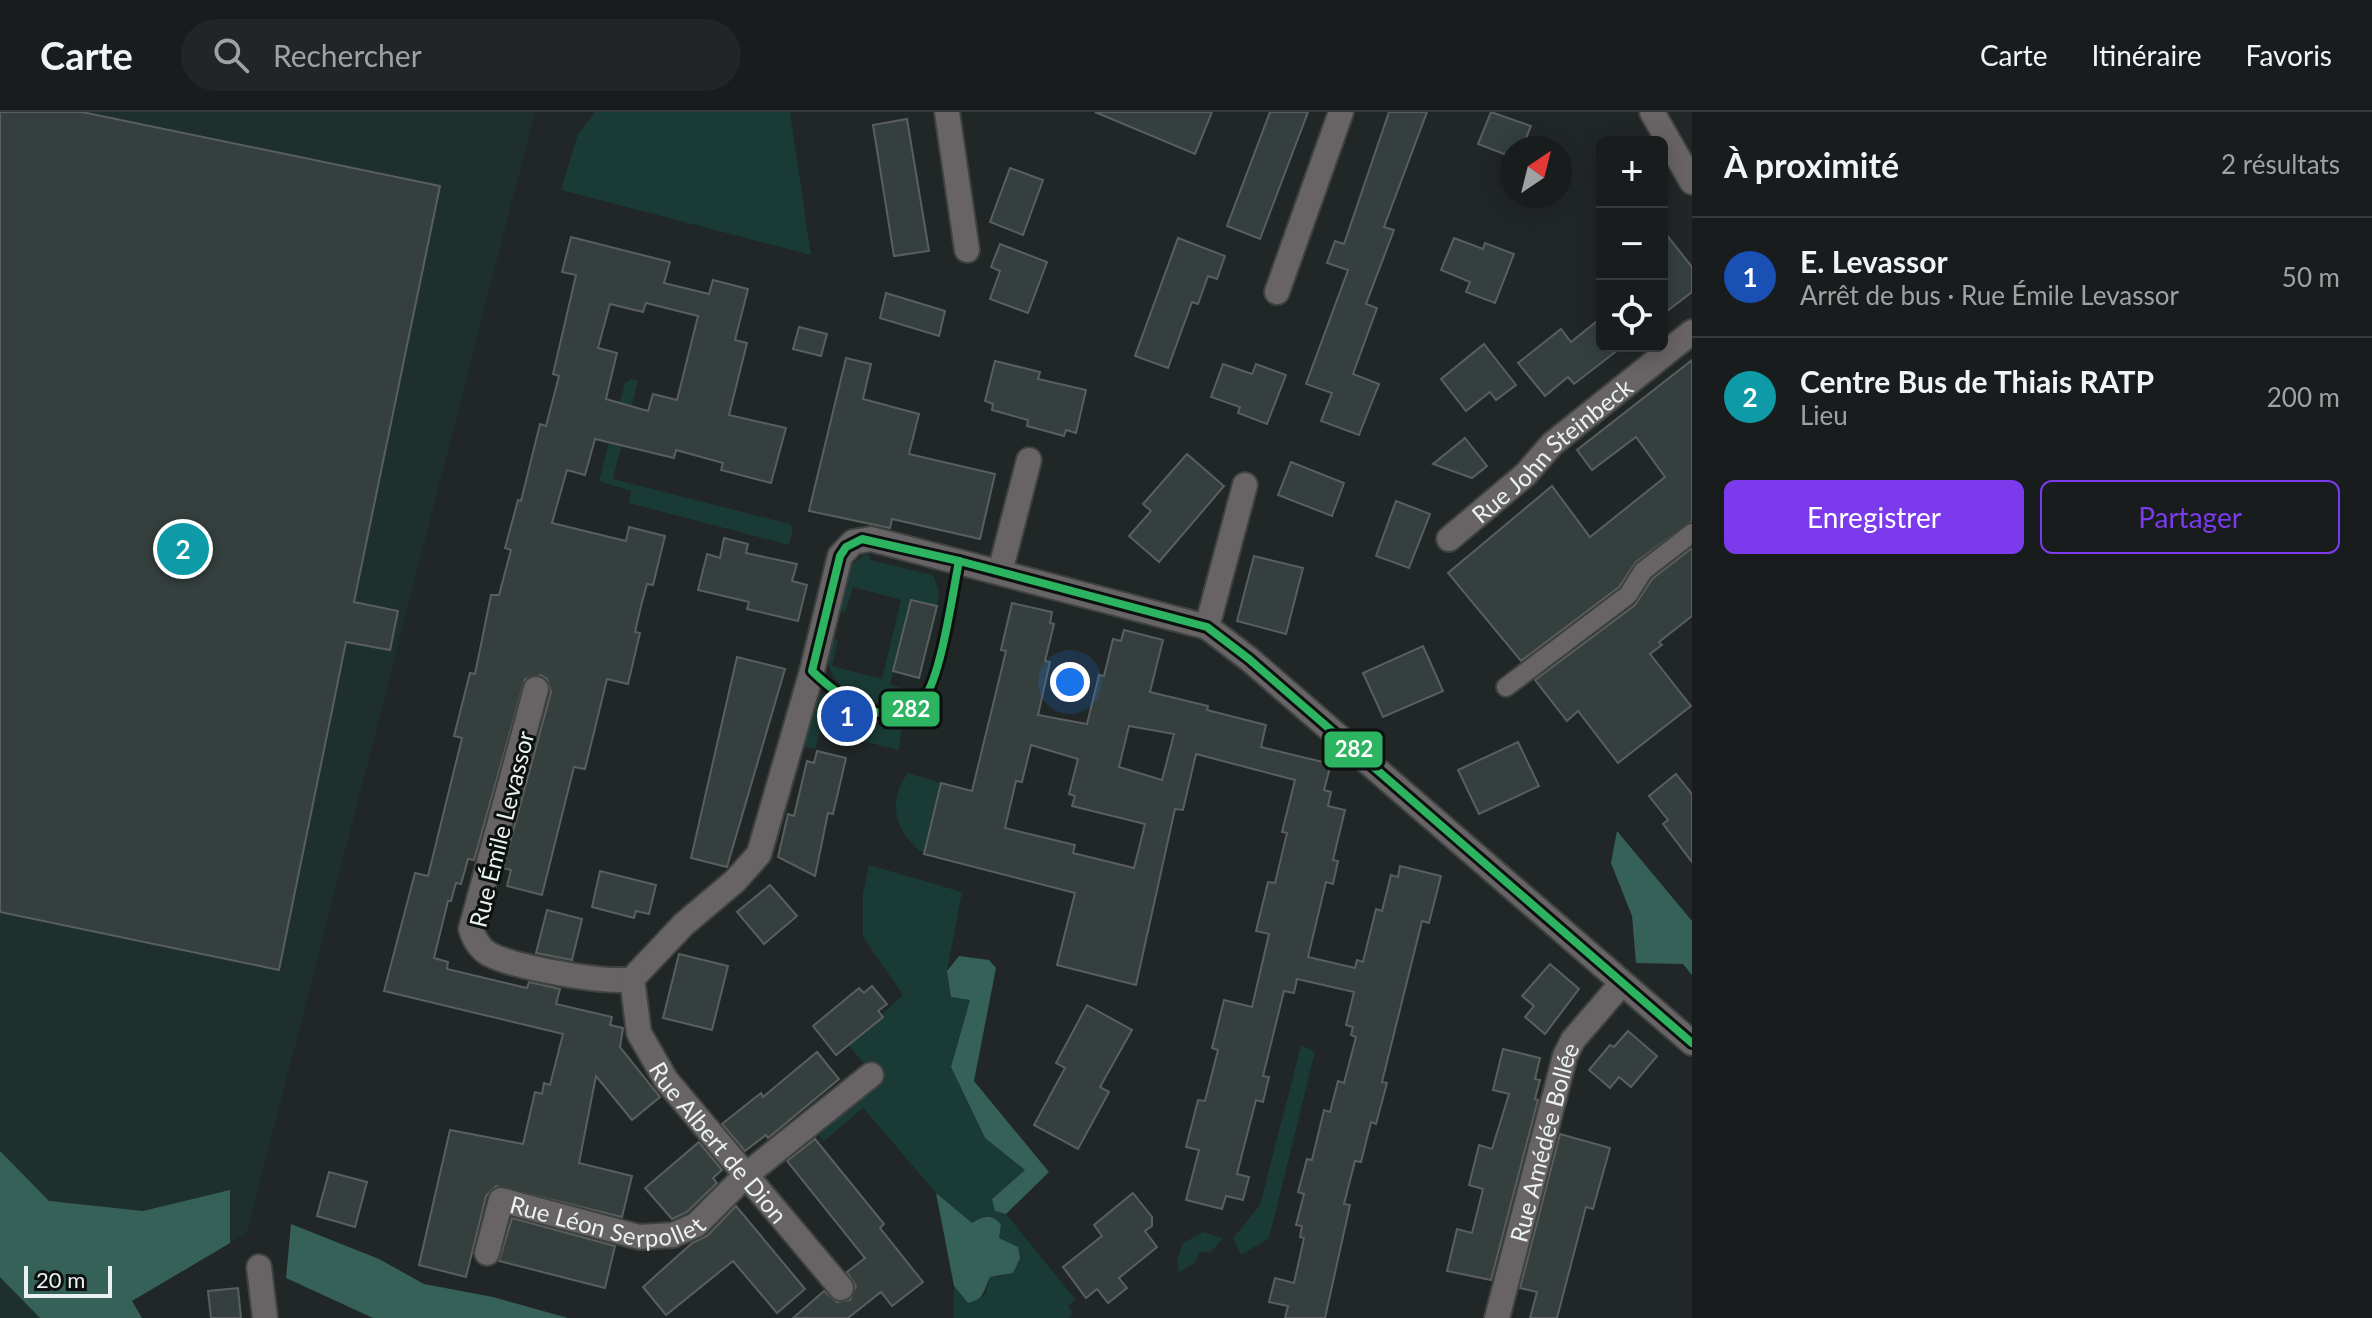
<!DOCTYPE html>
<html lang="fr">
<head>
<meta charset="utf-8">
<style>
	:root { --surface:#191c1c; --page:#222525; --text:#f1f3f6; --muted:#9fa1a3; --line:#373a3b; --accent:#7c3aed }
	body { margin:0; font-family:Lato,sans-serif; background:var(--page); color:var(--text) }
	.controls { position:absolute; right:24px; top:24px; display:grid; overflow:hidden; border-radius:12px; box-shadow:0 4px 20px #0003 }
	.controls button { width:72px; height:72px; display:grid; place-items:center; padding:0; border:0; border-bottom:2px solid var(--line); background:var(--surface); color:var(--text); font:40px sans-serif }
	.compass { position:absolute; left:1500px; top:24px; width:72px; height:72px; border-radius:50%; background:var(--surface); box-shadow:0 4px 20px #0003; rotate:35deg }
	.scale { position:absolute; left:24px; bottom:20px; width:88px; box-sizing:border-box; padding-left:8px; border:4px solid #eaf2f0; border-top:0; font-size:22px; line-height:28px; white-space:nowrap; color:#eaf2f0; -webkit-text-stroke:6px #0c1110; paint-order:stroke }
	.you { position:absolute; left:1070px; top:570px; width:28px; height:28px; margin:-20px; border:6px solid #fff; border-radius:50%; background:#1a73e8; box-shadow:0 0 0 12px #1a73e833 }
	.badge { display:grid; place-items:center; width:52px; height:52px; border-radius:50%; background:var(--accent); color:#fff; font-size:26px; font-weight:700 }
	.pin { position:absolute; translate:-50% -50%; border:4px solid #fff; box-shadow:0 2px 8px #0006 }
	.list { margin:0; padding:0; list-style:none }
	h2 { display:flex; justify-content:space-between; align-items:center; height:104px; margin:0; padding:0 32px; font-size:34px }
	h2 small { font-size:26px; font-weight:400; color:var(--muted) }
	.list li { display:grid; grid-template-columns:52px 1fr auto; gap:24px; align-items:center; box-sizing:border-box; height:120px; padding:0 32px; border-top:2px solid var(--line) }
	.list b { display:block; font-size:30px; white-space:nowrap }
	.list p { margin:0; font-size:26px; white-space:nowrap; color:var(--muted) }
	.list em { font-size:26px; font-style:normal; color:var(--muted) }
	.actions { display:flex; gap:16px; padding:24px 32px }
	.actions a { flex:1; padding:18px 0; border:2px solid var(--accent); border-radius:12px; text-align:center; font-size:28px; color:var(--accent) }
	.actions .main { background:var(--accent); color:#fff }
	.icon { flex:none; width:44px; height:44px; fill:none; stroke:currentColor; stroke-width:2; stroke-linecap:round; stroke-linejoin:round }
	.map { position:relative; flex:none; width:1692px; height:1206px; overflow:hidden }
	header { display:flex; align-items:center; gap:48px; box-sizing:border-box; height:112px; padding:0 40px; background:var(--surface); border-bottom:2px solid var(--line) }
	header strong { font-size:38px }
	nav { display:flex; gap:44px; margin-inline-start:auto; font-size:28px }
	.search { width:560px; height:72px; background:var(--page); display:flex; align-items:center; gap:20px; box-sizing:border-box; padding:0 28px; border-radius:44px; color:var(--muted); font-size:30px }
	main { display:flex }
	aside { flex:1; background:var(--surface) }
	.map>svg:first-child { display:block }
	.built { fill:#1e302c }
	.green { fill:#1a3a35 }
	.forest { fill:#366159 }
	.building { fill:#35403e; stroke:#5a5e5e; stroke-width:2; fill-rule:evenodd }
	.lines { fill:none; stroke-linecap:round; stroke-linejoin:round }
	.pedestrian-casing { stroke:#3e4241; stroke-width:22 }
	.minor-casing { stroke:#3e4241; stroke-width:28 }
	.pedestrian { stroke:#686365; stroke-width:18 }
	.minor { stroke:#686365; stroke-width:24 }
	.bus-1-casing { stroke:#0c1110; stroke-width:14 }
	.bus-1 { stroke:#2cb461; stroke-width:8 }
	.labels { text-anchor:middle; dominant-baseline:central; stroke-width:6; stroke-linejoin:round; paint-order:stroke }
	.street-label { font-size:24px; fill:#eaf2f0; stroke:#0c1110 }
	.line-badge { stroke:#0c1110; stroke-width:3 }
	.badge-label { font-size:22px; text-anchor:middle; font-weight:bold; fill:#fff }
</style>
</head>
<body>
<header>
<strong>Carte</strong>
<div class="search"><svg class="icon" aria-label="search" viewBox="0 0 24 24"><circle cx="10" cy="10" r="6"/><path d="M15 15l6 6"/></svg>Rechercher</div>
<nav><a>Carte</a><a>Itinéraire</a><a>Favoris</a></nav>
</header>
<main>
<div class="map">
<svg width="1692" height="1206" viewBox="0 0 1692 1206">
	<rect width="100%" height="100%" fill="#212626"/>
	<path class="built" d="M0 0H535L247 1121 132 1189 142 1206H0Z"/>
	<g class="green">
		<path d="M595 0H790L811 143 561 78 578 22Z"/>
		<path d="M631 267 638 269 613 367 790 412 793 417 789 433 629 391 631 379 599 369 625 271Z"/>
		<path d="M869 442 870 448 933 463 939 479 937 494 911 488 890 573 910 578C889 602 848 589 833 563 826 551 827 539 828 525L838 528 832 554 882 567 901 488 853 475 845 501 836 498C842 474 843 451 869 442Z"/>
		<path d="M820 580 838 594 834 601 842 610 855 615 861 608 873 613 902 616 899 638 820 619 815 637 799 633 815 583Z"/>
		<path d="M908 661 941 671 924 742C895 721 886 689 908 661Z"/>
		<path d="M869 753 962 780 947 859 951 885 970 888 951 955 985 1026 1025 1058 992 1087 995 1099 1006 1102 1075 1187 1068 1194 1073 1200 1069 1206H953L954 1174 968 1191 985 1183 990 1165 1004 1164 1018 1135 999 1126 997 1108C988 1101 980 1105 972 1112L936 1081 863 996 824 1029 819 1023 881 971 848 933 903 883 863 825V781Z"/>
		<path d="M1301 933 1315 940 1269 1126 1241 1143 1233 1126 1260 1093Z"/>
		<path d="M1203 1120 1223 1126 1211 1140H1200L1194 1151 1179 1161 1177 1148 1183 1131Z"/>
	</g>
	<g class="forest">
		<path d="M1617 719 1692 809V863L1683 852 1636 851 1632 804 1611 751Z"/>
		<path d="M959 844 989 848 996 856 974 969 1049 1060 1006 1102 995 1099 992 1087 1025 1058 985 1026 951 955 970 888 951 885 947 859Z"/>
		<path d="M0 1039 49 1089 143 1099 230 1078V1131L132 1189 142 1206H40L0 1165Z"/>
		<path d="M936 1081 972 1111C983 1104 992 1101 1001 1113L999 1126 1018 1135 1020 1146 1013 1161 990 1165C983 1179 985 1187 968 1191L954 1174Z"/>
		<path d="M291 1112 379 1147 424 1172 493 1185 568 1206H373L286 1166Z"/>
	</g>
	<g class="building">
		<path d="M0 0H82L440 74 354 490 398 499 390 538 346 530 279 858 0 800Z"/>
		<path d="M1095 0H1212L1195 42Z"/>
		<path d="M1270 0H1308L1260 127 1227 114Z"/>
		<path d="M1389 0H1427L1384 115 1394 118 1366 192 1377 196 1353 262 1379 272 1359 323 1321 309 1332 281 1306 272 1348 158 1327 151 1335 129 1344 132Z"/>
		<path d="M1491 0 1531 14 1522 36H1512V45L1478 32Z"/>
		<path d="M907 7 929 139 894 144 873 13Z"/>
		<path d="M1010 56 1043 68 1023 123 990 110Z"/>
		<path d="M1662 117 1692 155V180L1662 203Z"/>
		<path d="M571 125 670 150 664 171 709 182 713 168 748 177 735 228 747 231 729 303 786 316 771 371 721 358 723 351 676 338 674 346 595 327 585 363 567 358 552 411 626 429 629 415 665 424 653 473 647 472 641 494 635 520 640 521 628 572 607 567 585 657 574 655 542 783 507 774 511 758 503 756 551 580 547 567 541 563 525 567 474 748 468 747 461 772 456 771 451 789H448L434 846 448 850 447 857 527 876 529 870 560 877 556 892 612 905 610 913 623 916 620 935 660 985 632 1008 596 964 579 1051 632 1064 622 1105 496 1074 486 1084 466 1165 419 1153 450 1018 523 1032 535 980 542 982 544 971 550 973 563 922 384 879 415 761 428 764 462 626 454 624 470 561 475 562 491 483H499L511 438 505 436 518 388 521 389 540 312 546 314 559 264 553 262 576 163 562 160ZM646 191 698 204 677 288 653 282 648 299 606 287 617 241 598 236 610 192 643 200Z"/>
		<path d="M1178 126 1225 144 1217 167 1208 164 1198 192 1192 190 1168 256 1135 244Z"/>
		<path d="M1454 126 1483 137 1485 131 1514 142 1495 191 1466 180 1470 170 1441 158Z"/>
		<path d="M1000 132 1047 150 1028 201 990 187 1000 159 991 155Z"/>
		<path d="M886 181 945 199 939 224 880 206Z"/>
		<path d="M1602 205V234H1623L1574 272 1568 265 1545 284 1518 251 1561 217 1571 230Z"/>
		<path d="M799 215 827 222 821 244 793 237Z"/>
		<path d="M1484 232 1516 273 1496 288 1490 280 1466 299 1441 267Z"/>
		<path d="M846 246 871 252 863 287 919 302 909 342 995 362 980 427 892 407 890 416 809 399Z"/>
		<path d="M1692 248V409L1636 450 1619 475 1521 549 1448 461 1552 374 1590 425 1665 365 1636 325 1592 358 1577 338Z"/>
		<path d="M995 249 1040 260 1038 267 1086 278 1076 321 1066 318 1064 324 1027 314 1028 308 992 298 993 292 985 289Z"/>
		<path d="M1223 252 1252 262 1256 252 1286 263 1267 312 1238 301 1240 295 1211 285Z"/>
		<path d="M1465 326 1487 354 1472 366 1433 352Z"/>
		<path d="M1187 342 1224 374 1159 450 1129 424 1151 399 1143 392Z"/>
		<path d="M1291 350 1344 371 1332 404 1278 383Z"/>
		<path d="M1396 389 1430 402 1409 456 1376 444Z"/>
		<path d="M724 426 748 432 746 441 797 452 792 469 807 473 798 509 747 497 749 490 698 478 707 442 720 446Z"/>
		<path d="M1692 436V504L1659 530 1662 533 1650 542 1691 594 1618 651 1578 599 1567 609 1535 568 1635 493 1652 467Z"/>
		<path d="M1254 444 1303 456 1286 522 1237 509Z"/>
		<path d="M911 488 937 494 919 566 893 559Z"/>
		<path d="M1012 491 1052 500 1050 511 1054 512 1045 549 1050 550 1038 603 1087 612 1099 563 1104 564 1113 527 1121 529 1124 518 1163 528 1150 580 1208 594 1207 598 1266 613 1261 635 1331 652 1324 678 1331 680 1328 694 1345 698 1333 748 1338 749 1333 772 1326 770 1308 845 1355 856 1357 848 1363 850 1376 797 1382 799 1391 763 1398 765 1400 754 1441 764 1429 811 1422 809 1382 970 1387 971 1376 1012 1371 1010 1361 1050 1355 1049 1344 1092 1350 1093 1325 1206H1285L1288 1194 1269 1190 1275 1166 1294 1171 1304 1126 1300 1125 1302 1114 1296 1113 1304 1082 1298 1080 1307 1047 1312 1048 1324 998 1330 1000 1338 969 1344 971 1356 925 1351 923 1353 915 1346 913 1354 880 1297 867 1294 881 1284 879 1263 964 1269 965 1263 990 1256 988 1237 1062 1249 1065 1243 1088 1226 1084 1222 1097 1186 1088 1199 1038 1186 1035 1198 988 1205 989 1218 938 1212 936 1224 888 1252 895 1269 822 1256 819 1268 770 1275 771 1287 721 1282 720 1295 668 1196 642 1183 698 1175 697 1136 873 1057 853 1075 781 924 742 941 671 972 679 1006 539 1001 538ZM1129 614 1174 622 1162 668 1119 655ZM1031 633 1078 647 1069 682 1075 684 1072 694 1145 712 1134 756 1073 741 1075 733 1005 716 1016 669 1022 670Z"/>
		<path d="M1423 534 1443 579 1383 605 1363 561Z"/>
		<path d="M737 545 785 557 727 755 691 746Z"/>
		<path d="M1518 630 1539 674 1479 702 1458 658Z"/>
		<path d="M817 639 846 646 833 702 828 701 815 764 778 745 788 702 794 704 807 649 814 651Z"/>
		<path d="M1676 662 1692 682V750L1663 712 1668 708 1649 684Z"/>
		<path d="M600 759 656 773 649 802 636 799 634 806 592 795Z"/>
		<path d="M770 773 797 804 764 832 737 800Z"/>
		<path d="M547 798 582 807 572 848 536 841Z"/>
		<path d="M679 842 728 854 712 918 663 906Z"/>
		<path d="M1550 852 1579 877 1545 922 1525 905 1534 894 1522 884Z"/>
		<path d="M872 874 887 892 878 899 883 905 836 943 813 914 859 876 864 881Z"/>
		<path d="M1087 893 1132 918 1100 975 1109 980 1078 1037 1034 1013 1065 956 1056 951Z"/>
		<path d="M1628 919 1657 944 1631 975 1619 965 1610 976 1589 958 1610 933 1614 935Z"/>
		<path d="M1503 937 1540 946 1535 967 1540 968 1535 987 1538 988 1491 1168 1447 1159 1457 1117 1472 1121 1483 1077 1469 1073 1479 1033 1492 1037 1509 982 1493 978Z"/>
		<path d="M817 940 839 967 768 1026 766 1023 745 1039 722 1012 761 981 763 985Z"/>
		<path d="M1560 1022 1610 1036 1593 1097 1586 1095 1557 1206H1530L1537 1180 1520 1176Z"/>
		<path d="M815 1027 884 1112 880 1116 923 1170 892 1194 881 1180 848 1206H793L824 1179 837 1190 850 1188 856 1174 847 1160 865 1146 787 1049Z"/>
		<path d="M699 1030 722 1058 713 1066 717 1071 687 1100 672 1107 645 1076Z"/>
		<path d="M329 1060 367 1070 355 1115 317 1104Z"/>
		<path d="M1133 1081 1152 1105V1114L1145 1119 1157 1135 1119 1166 1127 1176 1108 1191 1097 1177 1086 1186 1063 1155 1102 1124 1094 1113Z"/>
		<path d="M736 1094 805 1177 777 1201 733 1149 666 1203 643 1175 692 1131 707 1124Z"/>
		<path d="M512 1106 615 1134 605 1176 499 1149Z"/>
		<path d="M238 1176 241 1206H211L208 1179Z"/>
	</g>
	<g class="lines">
		<g class="pedestrian-casing">
			<path id="pedestrian" d="M1506 575 1628 483 1643 459 1692 421"/>
		</g>
		<g class="minor-casing">
			<g id="minor">
				<path d="M947 0 967 138"/>
				<path d="M1652 0 1692 70"/>
				<path d="M1277 180 1341 0"/>
				<path id="s1" d="M1449 427 1526 362 1552 332 1692 220"/>
				<path d="M1000 460 1029 348"/>
				<path d="M1207 515 1245 373"/>
				<path d="M536 577 471 817C474 827 479 836 489 842 513 855 606 872 632 867L684 812 735 769 759 742 812 559 840 444 853 430 871 427 1207 515 1249 547 1692 931"/>
				<path id="s2" d="M632 867 639 921 666 968 841 1176"/>
				<path id="s3" d="M487 1141 501 1088 639 1125 673 1123 696 1113 746 1063 871 963"/>
				<path d="M259 1155 265 1206"/>
				<path id="s4" d="M1497 1206 1565 944 1573 928 1622 871"/>
			</g>
		</g>
		<use href="#pedestrian" class="pedestrian"/>
		<use href="#minor" class="minor"/>
		<g class="bus-1-casing">
			<g id="bus-1">
				<path d="M862 427 959 449C953 479 941 565 924 586 892 625 838 584 812 559L840 444 846 435Z"/>
				<path d="M959 449 1207 515 1249 547 1692 931"/>
			</g>
		</g>
		<use href="#bus-1" class="bus-1"/>
	</g>
	<g class="labels">
		<g class="street-label">
			<text stroke="none"><textPath href="#s1" startOffset="136">Rue John Steinbeck</textPath></text>
			<text transform="translate(501 717) rotate(-76)">Rue Émile Levassor</text>
			<text stroke="none"><textPath href="#s2" startOffset="190">Rue Albert de Dion</textPath></text>
			<text stroke="none"><textPath href="#s4" startOffset="182">Rue Amédée Bollée</textPath></text>
			<text stroke="none"><textPath href="#s3" startOffset="164">Rue Léon Serpollet</textPath></text>
		</g>
	</g>
	<g class="line-badge">
		<rect x="880" y="578" width="61" height="38" rx="8" fill="#2cb461"/>
		<rect x="1323" y="618" width="61" height="39" rx="8" fill="#2cb461"/>
	</g>
	<g class="badge-label">
		<text x="911" y="605">282</text>
		<text x="1354" y="645">282</text>
	</g>
</svg>
<div class="controls">
<button>+</button>
<button>−</button>
<button><svg class="icon" aria-label="locate" viewBox="0 0 24 24"><circle cx="12" cy="12" r="6"/><path d="M12 2v4M12 18v4M2 12h4M18 12h4"/></svg></button>
</div>
<svg class="compass" viewBox="-18 -18 36 36"><path d="M0-13l5 13h-10z" fill="#e53935"/><path d="M0 13l5-13h-10z" fill="#9fa1a3"/></svg>
<div class="scale">20 m</div>
<div class="you"></div>
<div class="pin badge" style="left:847px;top:604px;background:#1a4fb4">1</div>
<div class="pin badge" style="left:183px;top:437px;background:#0f9aa8">2</div>
</div>
<aside>
<h2>À proximité<small>2 résultats</small></h2>
<ul class="list">
<li><span class="badge" style="background:#1a4fb4">1</span><div><b>E. Levassor</b><p>Arrêt de bus · Rue Émile Levassor</p></div><em>50 m</em></li>
<li><span class="badge" style="background:#0f9aa8">2</span><div><b>Centre Bus de Thiais RATP</b><p>Lieu</p></div><em>200 m</em></li>
</ul>
<div class="actions"><a class="main">Enregistrer</a><a>Partager</a></div>
</aside>
</main>
</body>
</html>
